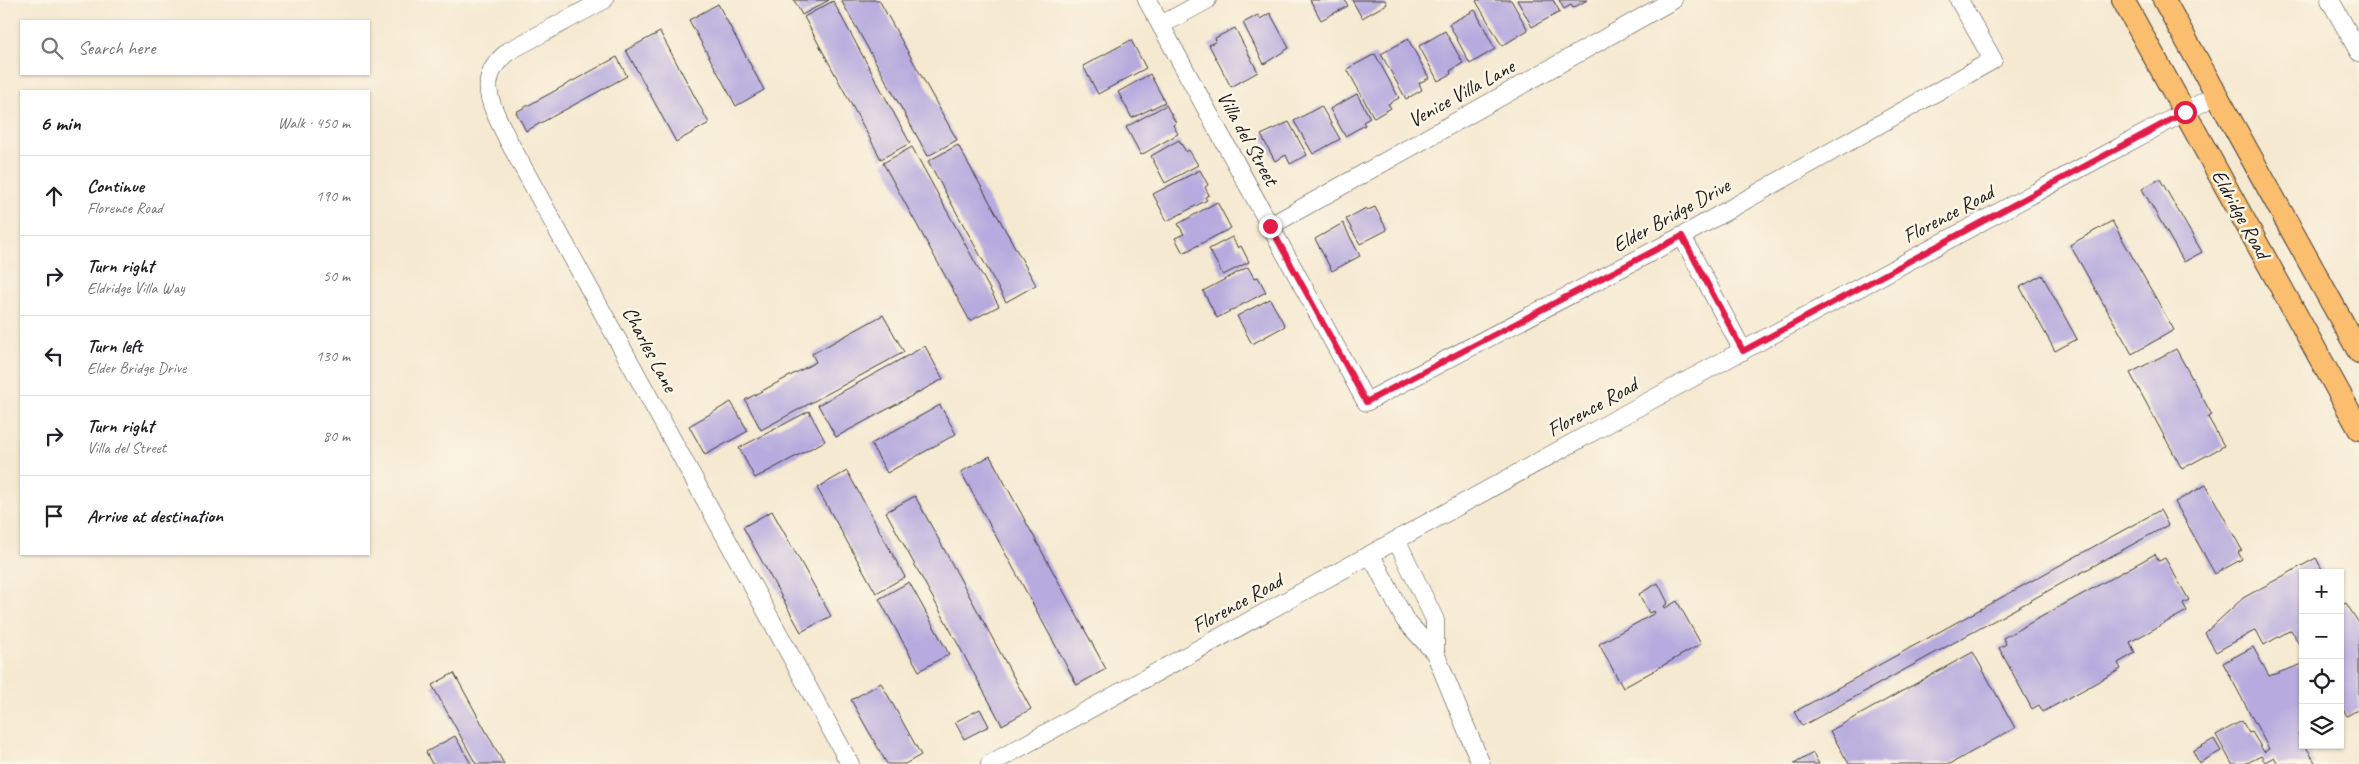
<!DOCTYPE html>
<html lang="en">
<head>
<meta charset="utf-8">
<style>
	:root { --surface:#fff; --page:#f6f6f6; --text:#202124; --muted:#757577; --line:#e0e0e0 }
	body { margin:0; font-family:Caveat,sans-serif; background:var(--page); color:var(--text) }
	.controls { position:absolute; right:15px; bottom:15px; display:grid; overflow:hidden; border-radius:0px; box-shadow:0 1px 4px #0004 }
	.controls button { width:45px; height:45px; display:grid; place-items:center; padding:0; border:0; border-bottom:1px solid var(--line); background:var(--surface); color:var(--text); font:25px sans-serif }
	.stop { position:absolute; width:15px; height:15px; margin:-11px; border:4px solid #e11d48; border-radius:50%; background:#fff }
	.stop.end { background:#e11d48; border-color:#fff; box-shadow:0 1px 5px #0008 }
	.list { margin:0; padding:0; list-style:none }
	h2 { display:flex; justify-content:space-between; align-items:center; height:65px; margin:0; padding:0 20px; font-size:21px }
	h2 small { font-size:16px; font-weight:400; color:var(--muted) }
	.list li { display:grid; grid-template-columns:32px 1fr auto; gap:15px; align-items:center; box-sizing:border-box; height:80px; padding:0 20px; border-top:1px solid var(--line) }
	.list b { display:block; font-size:19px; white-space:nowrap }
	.list p { margin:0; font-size:16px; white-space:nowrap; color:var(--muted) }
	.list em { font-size:16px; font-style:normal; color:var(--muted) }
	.icon { flex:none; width:28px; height:28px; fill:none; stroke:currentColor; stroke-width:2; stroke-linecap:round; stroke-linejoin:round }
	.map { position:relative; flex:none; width:2359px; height:764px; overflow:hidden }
	.search { position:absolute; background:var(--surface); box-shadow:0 1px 4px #0004; left:20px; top:20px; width:350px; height:55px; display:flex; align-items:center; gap:12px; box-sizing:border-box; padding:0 18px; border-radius:0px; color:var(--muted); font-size:19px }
	.panel { position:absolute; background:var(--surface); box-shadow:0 1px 4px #0004; left:20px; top:90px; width:350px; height:465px; border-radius:0px }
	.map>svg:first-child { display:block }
	.building { fill:#b6aade }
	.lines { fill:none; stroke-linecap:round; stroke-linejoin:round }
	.minor-casing { stroke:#3d3b37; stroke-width:19 }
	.major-casing { stroke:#3d3b37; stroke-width:24 }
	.minor { stroke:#fff; stroke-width:18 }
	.major { stroke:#fbbd6e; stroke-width:22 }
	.route { stroke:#e11d48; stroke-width:6 }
	.labels { text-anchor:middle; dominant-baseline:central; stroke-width:5; stroke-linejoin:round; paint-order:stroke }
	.street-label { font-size:21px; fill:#1c1c1c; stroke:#fcf5e5 }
</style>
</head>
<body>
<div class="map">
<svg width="2359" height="764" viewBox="0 0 2359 764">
	<rect width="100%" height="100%" fill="#fcf5e5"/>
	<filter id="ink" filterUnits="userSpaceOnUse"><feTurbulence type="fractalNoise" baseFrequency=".02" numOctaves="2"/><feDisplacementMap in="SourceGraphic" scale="10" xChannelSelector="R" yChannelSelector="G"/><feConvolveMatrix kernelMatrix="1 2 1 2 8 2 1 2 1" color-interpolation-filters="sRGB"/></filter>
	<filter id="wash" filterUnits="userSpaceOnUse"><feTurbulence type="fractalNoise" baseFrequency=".0096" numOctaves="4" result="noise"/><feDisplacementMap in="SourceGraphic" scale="20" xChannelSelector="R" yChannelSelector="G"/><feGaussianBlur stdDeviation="1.12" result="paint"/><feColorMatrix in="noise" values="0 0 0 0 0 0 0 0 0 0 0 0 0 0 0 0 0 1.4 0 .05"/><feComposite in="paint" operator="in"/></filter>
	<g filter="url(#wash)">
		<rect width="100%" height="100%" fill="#f5e9d1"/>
		<g id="blocks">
			<g class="building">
				<path d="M794 0H829L802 15Z"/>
				<path d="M841 0H879L957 140 928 156Z"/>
				<path d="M1310 0H1345L1348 6 1321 20Z"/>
				<path d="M1352 0H1385L1387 4 1362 18Z"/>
				<path d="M1478 0H1511L1528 30 1502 46 1476 1Z"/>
				<path d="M1517 0H1553L1560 12 1532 27Z"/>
				<path d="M1559 0H1587L1573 8 1571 5 1564 9Z"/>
				<path d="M833 1 910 143 881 159 804 17Z"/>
				<path d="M718 4 764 90 736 106 689 20Z"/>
				<path d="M1475 10 1495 49 1470 64 1449 24Z"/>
				<path d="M1270 13 1289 48 1264 64 1243 23 1258 15 1260 19Z"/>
				<path d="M1235 28 1258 72 1231 87 1209 45 1216 41 1215 38Z"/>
				<path d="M1445 31 1463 63 1450 71 1451 74 1438 81 1419 46Z"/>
				<path d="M660 32 709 123 676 142 626 50Z"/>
				<path d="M1408 39 1429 78 1419 83 1422 90 1406 99 1381 54Z"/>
				<path d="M1131 40 1146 68 1098 94 1083 66Z"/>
				<path d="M1375 54 1399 98 1388 104 1391 108 1374 118 1347 69Z"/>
				<path d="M617 57 627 76 526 131 516 112Z"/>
				<path d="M1150 74 1165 102 1132 118 1118 92Z"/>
				<path d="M1357 94 1370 118 1363 122 1365 125 1345 136 1330 109Z"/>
				<path d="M1166 105 1176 123 1173 125 1178 134 1141 155 1126 127Z"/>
				<path d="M1321 106 1340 139 1313 154 1294 121Z"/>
				<path d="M1289 122 1307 155 1290 164 1286 155 1275 161 1261 135Z"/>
				<path d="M1179 140 1186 152 1189 150 1198 165 1165 183 1151 156Z"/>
				<path d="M958 145 1036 285 1006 302 928 161Z"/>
				<path d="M912 147 999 306 970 321 883 163Z"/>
				<path d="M1200 170 1208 185 1205 187 1209 195 1205 197 1207 200 1167 221 1153 194Z"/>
				<path d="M2160 179 2202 252 2184 262 2142 189Z"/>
				<path d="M1217 202 1231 228 1183 253 1175 238 1184 234 1178 224Z"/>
				<path d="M1375 207 1387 230 1360 244 1346 219 1366 208 1368 210Z"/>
				<path d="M2112 221 2174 330 2132 354 2070 245Z"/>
				<path d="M1343 223 1360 256 1332 271 1315 239Z"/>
				<path d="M1232 237 1238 248 1241 246 1249 262 1223 275 1209 249Z"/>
				<path d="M1248 267 1254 278 1258 277 1266 292 1217 318 1203 291Z"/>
				<path d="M2042 275 2077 339 2055 351 2020 287Z"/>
				<path d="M1270 299 1285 326 1252 344 1237 316Z"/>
				<path d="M883 315 904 352 761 430 745 400 816 362 812 354Z"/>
				<path d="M925 346 943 379 836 437 818 405Z"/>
				<path d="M2176 349 2212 415 2208 417 2224 446 2182 469 2130 373Z"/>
				<path d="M731 402 748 431 705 455 689 426Z"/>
				<path d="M940 405 956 434 887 473 871 444Z"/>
				<path d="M809 411 825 441 755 478 739 448Z"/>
				<path d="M990 456 1106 669 1077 685 961 472Z"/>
				<path d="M847 471 905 577 876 593 817 488Z"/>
				<path d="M2206 485 2242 550 2238 552 2242 559 2215 574 2175 502Z"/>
				<path d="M915 496 1031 709 1002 725 886 512Z"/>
				<path d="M2160 510 2168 525 1802 726 1794 712Z"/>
				<path d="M772 511 831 616 801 632 743 527Z"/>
				<path d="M2155 554 2159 561 2165 558 2189 600 2183 603 2187 611 2130 642 2135 653 2118 663 2121 669 2043 712 2039 705 2032 709 1999 648 2006 644 2003 638Z"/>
				<path d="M2316 558 2324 573H2303V651L2291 630 2264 645 2256 630 2216 652 2205 633 2243 598Z"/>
				<path d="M909 582 949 654 919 671 879 599Z"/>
				<path d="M1658 583 1668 603 1664 606 1665 608 1677 601 1701 644 1623 688 1599 644 1655 613 1654 611 1649 613 1639 594Z"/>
				<path d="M2340 603 2342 605 2346 603 2359 623V709L2347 716 2340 704Z"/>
				<path d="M2253 647 2269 676 2303 664V731L2298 734 2303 745H2305L2316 764H2278L2274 757 2265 762 2261 756 2245 764H2232L2216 735 2242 721 2249 733 2252 732 2264 752 2269 749 2223 663Z"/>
				<path d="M1973 652 2015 728 1950 764H1849L1830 731Z"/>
				<path d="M454 673 504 764H476L432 685Z"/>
				<path d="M881 683 921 755 905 764H887L851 700Z"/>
				<path d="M980 709 989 726 964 739 955 722Z"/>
				<path d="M455 736 471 764H432L426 752Z"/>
				<path d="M2214 739 2221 751 2199 763 2193 751Z"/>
				<path d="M1813 753 1819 764H1794Z"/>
			</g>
		</g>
	</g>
	<g filter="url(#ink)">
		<use href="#blocks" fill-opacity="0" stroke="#3d3b37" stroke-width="1"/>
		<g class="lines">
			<g class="minor-casing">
				<g id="minor">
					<path d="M604 0 509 51C473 79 492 106 508 140L850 764"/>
					<path d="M1147 0 1366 402 1682 236 1993 60 1959 0"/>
					<path d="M2330 0 2359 52"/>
					<path d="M1161 25 1207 0"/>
					<path d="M1270 226 1673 0"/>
					<path d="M1682 236 1743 351"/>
					<path d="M1397 541 1435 620V653"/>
					<path d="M1371 555 1405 620 1435 653 1481 764"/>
					<path d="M990 764 1627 413 2218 94"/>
				</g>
			</g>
			<g class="major-casing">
				<g id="major">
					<path d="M2123 0 2359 429"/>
					<path d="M2164 0 2359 352"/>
				</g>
			</g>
			<use href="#minor" class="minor"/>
			<use href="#major" class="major"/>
		</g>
	</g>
	<g class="lines" filter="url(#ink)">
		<path class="route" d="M1270 226 1366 402 1682 236 1743 351 2185 112"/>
	</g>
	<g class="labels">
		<g class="street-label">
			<text transform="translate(1461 93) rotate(-29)">Venice Villa Lane</text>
			<text transform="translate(1248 138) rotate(61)">Villa del Street</text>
			<text transform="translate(1948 214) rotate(-28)">Florence Road</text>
			<text transform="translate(2241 214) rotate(61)">Eldridge Road</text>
			<text transform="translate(1671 215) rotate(-29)">Elder Bridge Drive</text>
			<text transform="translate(650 349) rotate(62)">Charles Lane</text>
			<text transform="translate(1592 407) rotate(-29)">Florence Road</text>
			<text transform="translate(1237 603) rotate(-29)">Florence Road</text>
		</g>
	</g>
</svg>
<div class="controls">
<button>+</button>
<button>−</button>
<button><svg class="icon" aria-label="locate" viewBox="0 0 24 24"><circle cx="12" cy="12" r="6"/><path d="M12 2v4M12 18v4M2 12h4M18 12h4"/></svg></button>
<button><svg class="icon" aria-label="layers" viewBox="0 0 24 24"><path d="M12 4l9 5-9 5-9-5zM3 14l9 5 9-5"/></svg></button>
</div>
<div class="stop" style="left:2185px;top:112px"></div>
<div class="stop end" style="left:1270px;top:226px"></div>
<div class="search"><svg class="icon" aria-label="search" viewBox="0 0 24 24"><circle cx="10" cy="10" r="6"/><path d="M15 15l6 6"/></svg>Search here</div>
<section class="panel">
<h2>6 min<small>Walk · 450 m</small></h2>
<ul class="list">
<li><svg class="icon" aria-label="ahead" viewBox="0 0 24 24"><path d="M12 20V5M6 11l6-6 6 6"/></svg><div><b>Continue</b><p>Florence Road</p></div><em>190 m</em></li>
<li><svg class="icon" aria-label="right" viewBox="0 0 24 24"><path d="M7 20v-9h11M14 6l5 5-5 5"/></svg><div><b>Turn right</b><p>Eldridge Villa Way</p></div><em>50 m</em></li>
<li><svg class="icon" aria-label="left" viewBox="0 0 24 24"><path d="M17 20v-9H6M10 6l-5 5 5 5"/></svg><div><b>Turn left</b><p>Elder Bridge Drive</p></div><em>130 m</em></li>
<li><svg class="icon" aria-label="right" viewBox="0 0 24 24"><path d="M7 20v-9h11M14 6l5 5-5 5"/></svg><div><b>Turn right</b><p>Villa del Street</p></div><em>80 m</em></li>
<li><svg class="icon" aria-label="arrive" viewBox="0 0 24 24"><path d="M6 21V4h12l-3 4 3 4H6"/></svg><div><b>Arrive at destination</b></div></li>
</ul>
</section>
</div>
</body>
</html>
